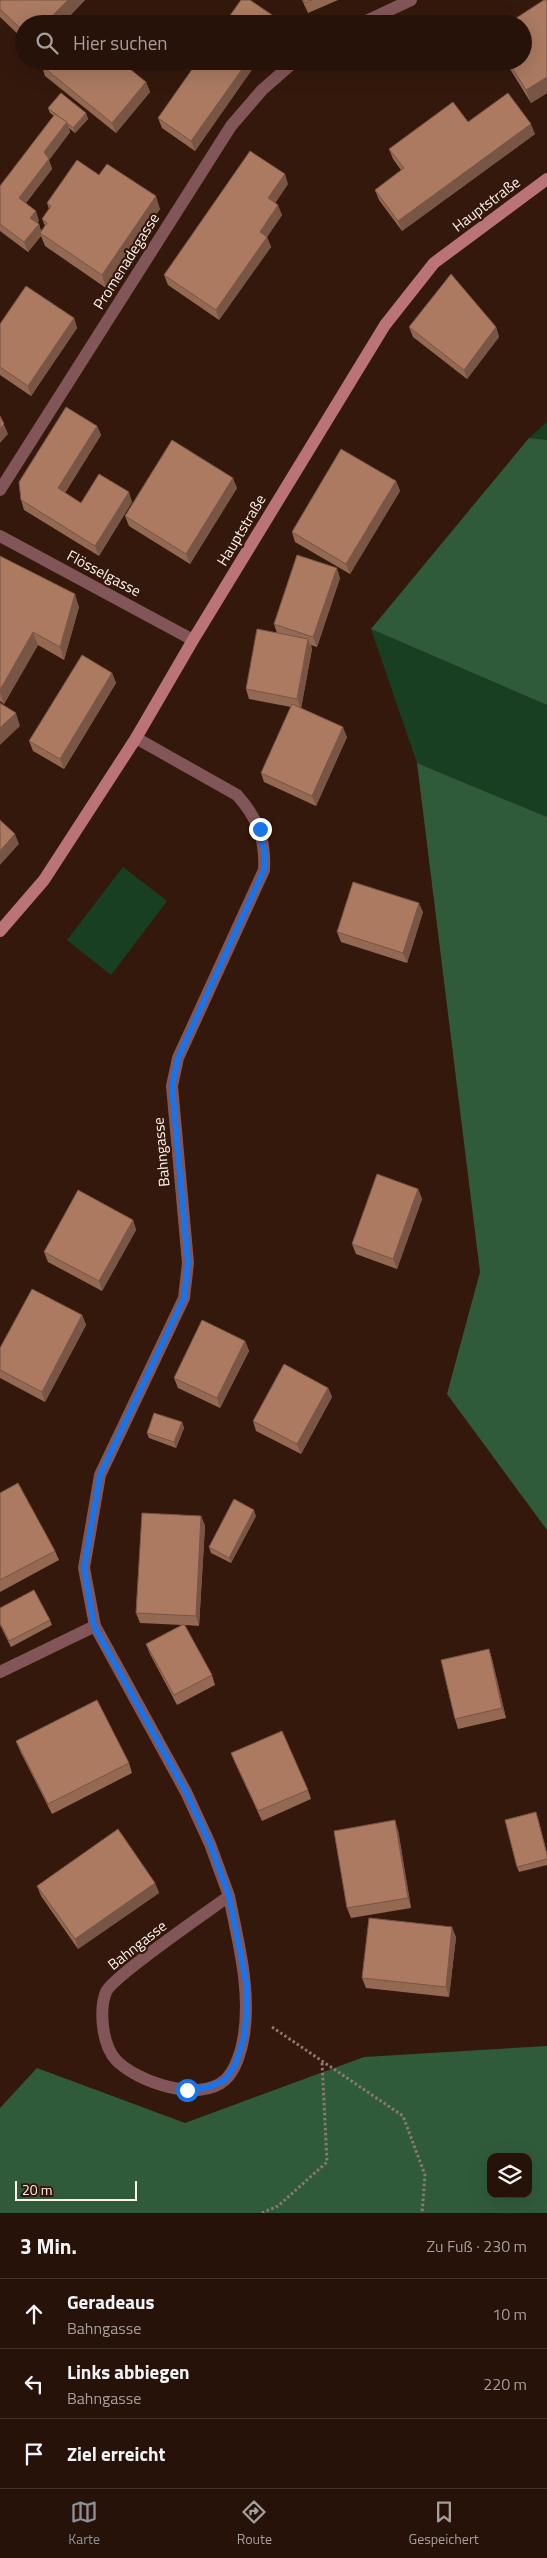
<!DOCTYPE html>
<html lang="de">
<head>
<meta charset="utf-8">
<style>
	:root { --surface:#271209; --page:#332017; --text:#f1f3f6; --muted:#a49e9c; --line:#43322a; --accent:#8c9099 }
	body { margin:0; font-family:"Titillium Web",sans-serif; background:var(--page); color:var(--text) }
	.controls { position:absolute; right:15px; bottom:15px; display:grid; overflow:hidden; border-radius:10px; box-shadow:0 5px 20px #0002 }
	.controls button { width:45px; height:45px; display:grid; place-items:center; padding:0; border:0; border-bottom:1px solid var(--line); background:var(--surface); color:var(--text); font:25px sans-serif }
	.scale { position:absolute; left:15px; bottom:12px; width:122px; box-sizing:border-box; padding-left:5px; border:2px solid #fdf1ec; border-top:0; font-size:14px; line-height:18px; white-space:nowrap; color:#fdf1ec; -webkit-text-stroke:4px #34180c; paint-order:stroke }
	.stop { position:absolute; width:15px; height:15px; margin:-11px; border:4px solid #1a73e8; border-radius:50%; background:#fff }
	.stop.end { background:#1a73e8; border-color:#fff; box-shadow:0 1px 5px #0008 }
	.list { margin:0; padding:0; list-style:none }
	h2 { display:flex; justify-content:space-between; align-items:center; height:65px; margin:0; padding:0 20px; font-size:21px }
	h2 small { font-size:16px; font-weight:400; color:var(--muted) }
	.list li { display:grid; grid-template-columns:32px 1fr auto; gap:15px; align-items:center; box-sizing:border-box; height:70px; padding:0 20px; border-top:1px solid var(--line) }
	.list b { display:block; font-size:19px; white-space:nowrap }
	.list p { margin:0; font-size:16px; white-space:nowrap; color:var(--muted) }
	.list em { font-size:16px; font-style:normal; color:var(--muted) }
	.icon { flex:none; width:28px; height:28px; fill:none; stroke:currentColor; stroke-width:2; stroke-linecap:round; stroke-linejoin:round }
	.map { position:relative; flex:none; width:547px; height:2213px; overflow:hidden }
	.search { position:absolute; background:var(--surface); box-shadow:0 5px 20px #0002; left:15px; right:15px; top:15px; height:55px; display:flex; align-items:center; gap:12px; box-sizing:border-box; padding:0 18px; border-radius:28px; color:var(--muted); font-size:19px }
	.sheet { height:275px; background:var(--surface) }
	nav { display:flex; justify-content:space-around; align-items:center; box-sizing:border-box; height:70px; border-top:1px solid var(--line); background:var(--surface); font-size:14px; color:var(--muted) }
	nav a { display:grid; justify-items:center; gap:2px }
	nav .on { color:var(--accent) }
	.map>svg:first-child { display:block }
	.green { fill:#193f23 }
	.forest { fill:#305b3b; fill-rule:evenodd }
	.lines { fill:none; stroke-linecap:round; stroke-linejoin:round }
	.path { stroke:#8d786f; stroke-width:3; stroke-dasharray:2.5 2.5; stroke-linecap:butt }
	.minor { stroke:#825658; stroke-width:12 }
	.secondary { stroke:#ba7377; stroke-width:12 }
	.wall { fill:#936953 }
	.shaded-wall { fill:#785544 }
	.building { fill:#ab7a61; stroke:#785544 }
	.route { stroke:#1a73e8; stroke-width:6 }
	.labels { text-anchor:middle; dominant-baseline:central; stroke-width:4.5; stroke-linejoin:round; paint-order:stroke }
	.street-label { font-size:15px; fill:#fdf1ec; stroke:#34180c }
</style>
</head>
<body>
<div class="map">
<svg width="547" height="2213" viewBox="0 0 547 2213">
	<rect width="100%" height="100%" fill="#34180c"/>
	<g class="green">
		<path d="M547 422V440L529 438Z"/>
		<path d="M371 629 547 705V817L417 763Z"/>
		<path d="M123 867 167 901 111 975 67 940Z"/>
	</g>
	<g class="forest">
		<path d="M529 438 547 440V705L371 629Z"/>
		<path d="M417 763 547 817V1530L447 1394 480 1272Z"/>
		<path d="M547 2046V2213H0V2108L37 2068 185 2123 364 2057ZM491 2157H528V2194H491Z"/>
	</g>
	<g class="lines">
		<g class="path">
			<path d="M272 2027 403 2116 425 2175 422 2213"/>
			<path d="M262 2213 278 2206 327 2162 322 2062"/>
		</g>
		<g class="minor">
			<path d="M360 24 411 0"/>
			<path d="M0 490 231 126 262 90 295 61"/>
			<path d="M0 536 193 640"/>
			<path d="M136 738 237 795C257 817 266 840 264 870L178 1058 172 1086 188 1263 184 1298 100 1475 84 1568 95 1626 186 1792 210 1844 229 1896C209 1911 113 1976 106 1992 99 2010 102 2045 116 2060 137 2082 199 2103 225 2080 236 2070 242 2049 244 2035 251 1988 238 1942 229 1896"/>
			<path d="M0 1672 95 1626"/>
		</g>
		<path class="secondary" d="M0 931 44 880 136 738 193 640 385 325 434 263 547 179"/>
	</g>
	<g class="wall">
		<path d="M0 0H85L62 24H24V40L0 17Z"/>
		<path d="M302 0H338L308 13Z"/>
		<path d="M547 0V93L531 103 505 61H523Z"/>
		<path d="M198 61H258L195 151 162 128 158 118Z"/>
		<path d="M42 66 146 82 150 92 116 133 45 76Z"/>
		<path d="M48 108 86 113 88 119 75 133 69 128 70 132 49 160 52 169 26 203 39 221 37 223 39 224 41 231 45 226 42 219 49 209 47 203 99 175 160 209 106 288 45 246 41 236 28 252 0 231V186L54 116 50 113Z"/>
		<path d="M468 122 535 134 402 231 379 200 375 190 401 170 393 159 389 149Z"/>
		<path d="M288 184 275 203 282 215 267 237 271 247 219 320 168 285 164 275Z"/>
		<path d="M74 318 77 328 31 396 0 375V324Z"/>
		<path d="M409 327H496L499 337 467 379 413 337Z"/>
		<path d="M97 426 101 435 65 493 81 503 132 502 99 556 24 510 21 500Z"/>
		<path d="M396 481 400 491 350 574 295 542 292 532Z"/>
		<path d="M237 488 190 564 129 526 125 516Z"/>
		<path d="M0 556 79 607 64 660 38 645 4 704 0 701Z"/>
		<path d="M340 578 317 647 311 645 312 649 301 708 347 737 316 806 264 782 261 773 291 707 249 699 246 689 277 633 274 624Z"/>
		<path d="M112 673 116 683 64 769 33 751 29 741Z"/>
		<path d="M423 912 407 963 341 942 337 932Z"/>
		<path d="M418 1189 422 1199 397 1269 356 1254 352 1244Z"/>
		<path d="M133 1220 136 1230 102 1291 48 1262 44 1252Z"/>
		<path d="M82 1315 86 1325 45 1402 0 1378V1348Z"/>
		<path d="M245 1341 249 1351 220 1408 178 1388 174 1378Z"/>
		<path d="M328 1388 332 1397 301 1454 256 1431 253 1421Z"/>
		<path d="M182 1422 184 1428 176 1448 149 1438 147 1433Z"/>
		<path d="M0 1493 55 1551 59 1560 0 1592Z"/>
		<path d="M201 1516 205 1526 199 1626 185 1625 212 1675 215 1685 177 1705 150 1654 146 1644 182 1625 140 1623 136 1613Z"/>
		<path d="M256 1516 231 1563 211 1553 209 1547Z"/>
		<path d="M0 1608 50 1620 52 1625 11 1647 0 1625Z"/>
		<path d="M489 1649 492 1659 506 1718 458 1729 455 1719Z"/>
		<path d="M16 1741 129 1763 132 1773 52 1814 20 1751Z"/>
		<path d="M231 1753 308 1790 311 1799 262 1821 235 1763Z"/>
		<path d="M538 1818 547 1853V1865L519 1872 517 1867Z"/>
		<path d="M398 1830 411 1908 351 1918 347 1908Z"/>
		<path d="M155 1883 159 1893 78 1949 41 1896 37 1886Z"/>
		<path d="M456 1937 449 1997 366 1988 362 1978Z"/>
	</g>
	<g class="shaded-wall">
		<path d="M68 0H85L62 24H44Z"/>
		<path d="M278 19 279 24H274Z"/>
		<path d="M248 61H258L195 151 191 141Z"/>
		<path d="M547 77V93L531 103 526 90Z"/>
		<path d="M146 82 150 92 116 133 112 123Z"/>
		<path d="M86 113 88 119 75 133 73 128Z"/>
		<path d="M67 122 70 132 49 160 52 169 22 208 19 198 44 152Z"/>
		<path d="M531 124 535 134 402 231 398 221Z"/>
		<path d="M285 174 288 184 272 208 268 198Z"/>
		<path d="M156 196 160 209 106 288 102 275Z"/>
		<path d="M278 205 282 215 263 242 260 232Z"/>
		<path d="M36 211 39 221 34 227 30 218Z"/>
		<path d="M39 224 42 234 40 233 41 236 28 252 24 242Z"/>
		<path d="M267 237 271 247 219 320 216 310Z"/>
		<path d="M74 318 77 328 31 396 28 386Z"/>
		<path d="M496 327 499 337 467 379 464 370Z"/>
		<path d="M4 424 8 434 0 443V429Z"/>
		<path d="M97 426 101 435 61 498 58 488Z"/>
		<path d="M233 478 237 488 190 564 186 554Z"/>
		<path d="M396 481 400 491 350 574 346 564Z"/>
		<path d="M129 492 132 502 99 556 95 546Z"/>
		<path d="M337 568 340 578 317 647 313 637Z"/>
		<path d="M75 594 79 607 64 660 60 647Z"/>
		<path d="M33 632 38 645 4 704 0 693V690Z"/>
		<path d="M308 639 312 649 301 709 297 699Z"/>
		<path d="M112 673 116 683 64 769 60 759Z"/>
		<path d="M16 713 20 726 0 745V728Z"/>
		<path d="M343 727 347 737 316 806 312 796Z"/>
		<path d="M15 834 19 844 0 865V851Z"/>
		<path d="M419 903 423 912 407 963 403 953Z"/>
		<path d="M418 1189 422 1199 397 1269 393 1259Z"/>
		<path d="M133 1220 136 1230 102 1291 99 1281Z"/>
		<path d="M82 1315 86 1325 45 1402 42 1392Z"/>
		<path d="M245 1341 249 1351 220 1408 217 1398Z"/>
		<path d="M328 1388 332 1397 301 1454 297 1444Z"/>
		<path d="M182 1422 184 1428 176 1448 174 1442Z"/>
		<path d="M254 1510 256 1516 231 1563 229 1558Z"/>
		<path d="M201 1516 205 1526 199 1626 196 1616Z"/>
		<path d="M489 1649 492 1659 506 1718 502 1708Z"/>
		<path d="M395 1820 398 1830 411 1908 408 1898Z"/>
		<path d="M155 1883 159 1893 78 1949 75 1939Z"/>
		<path d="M452 1927 456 1937 449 1997 446 1987Z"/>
	</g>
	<g class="building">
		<path d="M0 0H68L44 24H24V32L0 9Z"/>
		<path d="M241 0H250L278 19 274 24H224Z"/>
		<path d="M303 0H312L305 3Z"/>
		<path d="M544 0H547V77L526 90 508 61H523V24H507Z"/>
		<path d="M46 61H120L146 82 112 123 42 66Z"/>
		<path d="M198 61H248L191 141 158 118Z"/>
		<path d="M61 93 86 113 73 128 48 108Z"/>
		<path d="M508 93 531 124 398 221 375 190 404 168 389 149 453 102 468 122Z"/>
		<path d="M55 114 67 122 44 152 49 159 19 198 36 211 30 218 39 224 24 242 0 224V186Z"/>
		<path d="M250 151 285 174 268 198 278 205 260 232 267 237 216 310 164 275Z"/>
		<path d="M77 160 99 175 107 164 156 196 102 275 40 233 47 223 42 219 51 206 47 203Z"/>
		<path d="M451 274 496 327 464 370 409 327Z"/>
		<path d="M26 286 74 318 28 386 0 367V324Z"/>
		<path d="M66 407 97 426 58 488 81 503 99 474 129 492 95 546 21 500 19 482Z"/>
		<path d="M0 416 4 424 0 429Z"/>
		<path d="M172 440 233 478 186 554 125 516Z"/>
		<path d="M341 449 396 481 346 564 292 532Z"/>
		<path d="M297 555 337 568 313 637 274 624Z"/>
		<path d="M0 556 75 594 60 647 33 632 0 690Z"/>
		<path d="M257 629 308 639 297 699 246 689Z"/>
		<path d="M82 655 112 673 60 759 29 741Z"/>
		<path d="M0 703 16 713 0 728Z"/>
		<path d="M292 704 343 727 312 796 261 773Z"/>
		<path d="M0 820 15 834 0 851Z"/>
		<path d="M353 882 419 903 403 953 337 932Z"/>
		<path d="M377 1174 418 1189 393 1259 352 1244Z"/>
		<path d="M78 1190 133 1220 99 1281 44 1252Z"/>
		<path d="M32 1289 82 1315 42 1392 0 1370V1348Z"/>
		<path d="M202 1320 245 1341 217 1398 174 1378Z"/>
		<path d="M284 1364 328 1388 297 1444 253 1421Z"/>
		<path d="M154 1413 182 1422 174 1442 147 1433Z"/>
		<path d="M18 1483 55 1551 0 1580V1493Z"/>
		<path d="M234 1499 254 1510 229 1558 209 1547Z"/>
		<path d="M142 1513 201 1516 196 1616 136 1613Z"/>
		<path d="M34 1590 50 1620 9 1641 0 1623V1608Z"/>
		<path d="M184 1624 212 1675 174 1695 146 1644Z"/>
		<path d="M489 1649 502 1708 455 1719 441 1660Z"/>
		<path d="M97 1700 129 1763 48 1804 16 1741Z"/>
		<path d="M282 1731 308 1790 258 1811 231 1753Z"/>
		<path d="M536 1812 547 1855V1859L517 1867 505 1820Z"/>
		<path d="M395 1820 408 1898 347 1908 334 1831Z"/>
		<path d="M118 1829 155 1883 75 1939 37 1886Z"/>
		<path d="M369 1918 452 1927 446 1987 362 1978Z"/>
	</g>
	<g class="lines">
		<path class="route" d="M187 2090 209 2087 225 2080 236 2063 244 2037 247 2009 246 1982 229 1896 210 1844 186 1792 94 1626 84 1568 100 1475 184 1298 188 1263 172 1086 178 1058 264 870 265 856 260 829"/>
	</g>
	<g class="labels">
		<g class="street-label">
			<text transform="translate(486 204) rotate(-37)">Hauptstraße</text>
			<text transform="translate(126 261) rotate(-58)">Promenadegasse</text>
			<text transform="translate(241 530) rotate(-59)">Hauptstraße</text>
			<text transform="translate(104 573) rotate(28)">Flösselgasse</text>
			<text transform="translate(161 1152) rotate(-95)">Bahngasse</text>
			<text transform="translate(137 1945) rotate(-38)">Bahngasse</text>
		</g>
	</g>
</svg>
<div class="controls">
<button><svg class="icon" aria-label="layers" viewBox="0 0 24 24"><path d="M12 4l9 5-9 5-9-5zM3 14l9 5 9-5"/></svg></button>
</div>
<div class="scale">20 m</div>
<div class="stop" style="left:187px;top:2090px"></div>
<div class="stop end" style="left:260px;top:829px"></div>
<div class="search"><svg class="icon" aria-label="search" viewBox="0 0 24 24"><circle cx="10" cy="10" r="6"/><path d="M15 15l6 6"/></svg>Hier suchen</div>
</div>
<section class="sheet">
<h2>3 Min.<small>Zu Fuß · 230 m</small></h2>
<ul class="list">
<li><svg class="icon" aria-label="ahead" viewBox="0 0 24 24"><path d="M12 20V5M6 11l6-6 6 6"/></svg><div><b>Geradeaus</b><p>Bahngasse</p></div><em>10 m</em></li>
<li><svg class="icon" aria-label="left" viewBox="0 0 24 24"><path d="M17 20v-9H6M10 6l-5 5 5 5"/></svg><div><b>Links abbiegen</b><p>Bahngasse</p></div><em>220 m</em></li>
<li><svg class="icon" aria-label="arrive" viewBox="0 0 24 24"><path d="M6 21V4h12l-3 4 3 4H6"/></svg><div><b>Ziel erreicht</b></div></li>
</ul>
</section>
<nav>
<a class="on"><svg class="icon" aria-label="map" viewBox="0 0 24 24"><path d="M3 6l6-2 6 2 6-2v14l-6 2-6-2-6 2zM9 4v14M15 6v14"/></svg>Karte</a>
<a><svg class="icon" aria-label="directions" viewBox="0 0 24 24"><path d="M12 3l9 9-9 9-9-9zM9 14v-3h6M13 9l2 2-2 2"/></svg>Route</a>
<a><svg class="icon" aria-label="saved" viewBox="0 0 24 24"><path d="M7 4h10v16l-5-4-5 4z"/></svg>Gespeichert</a>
</nav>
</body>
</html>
